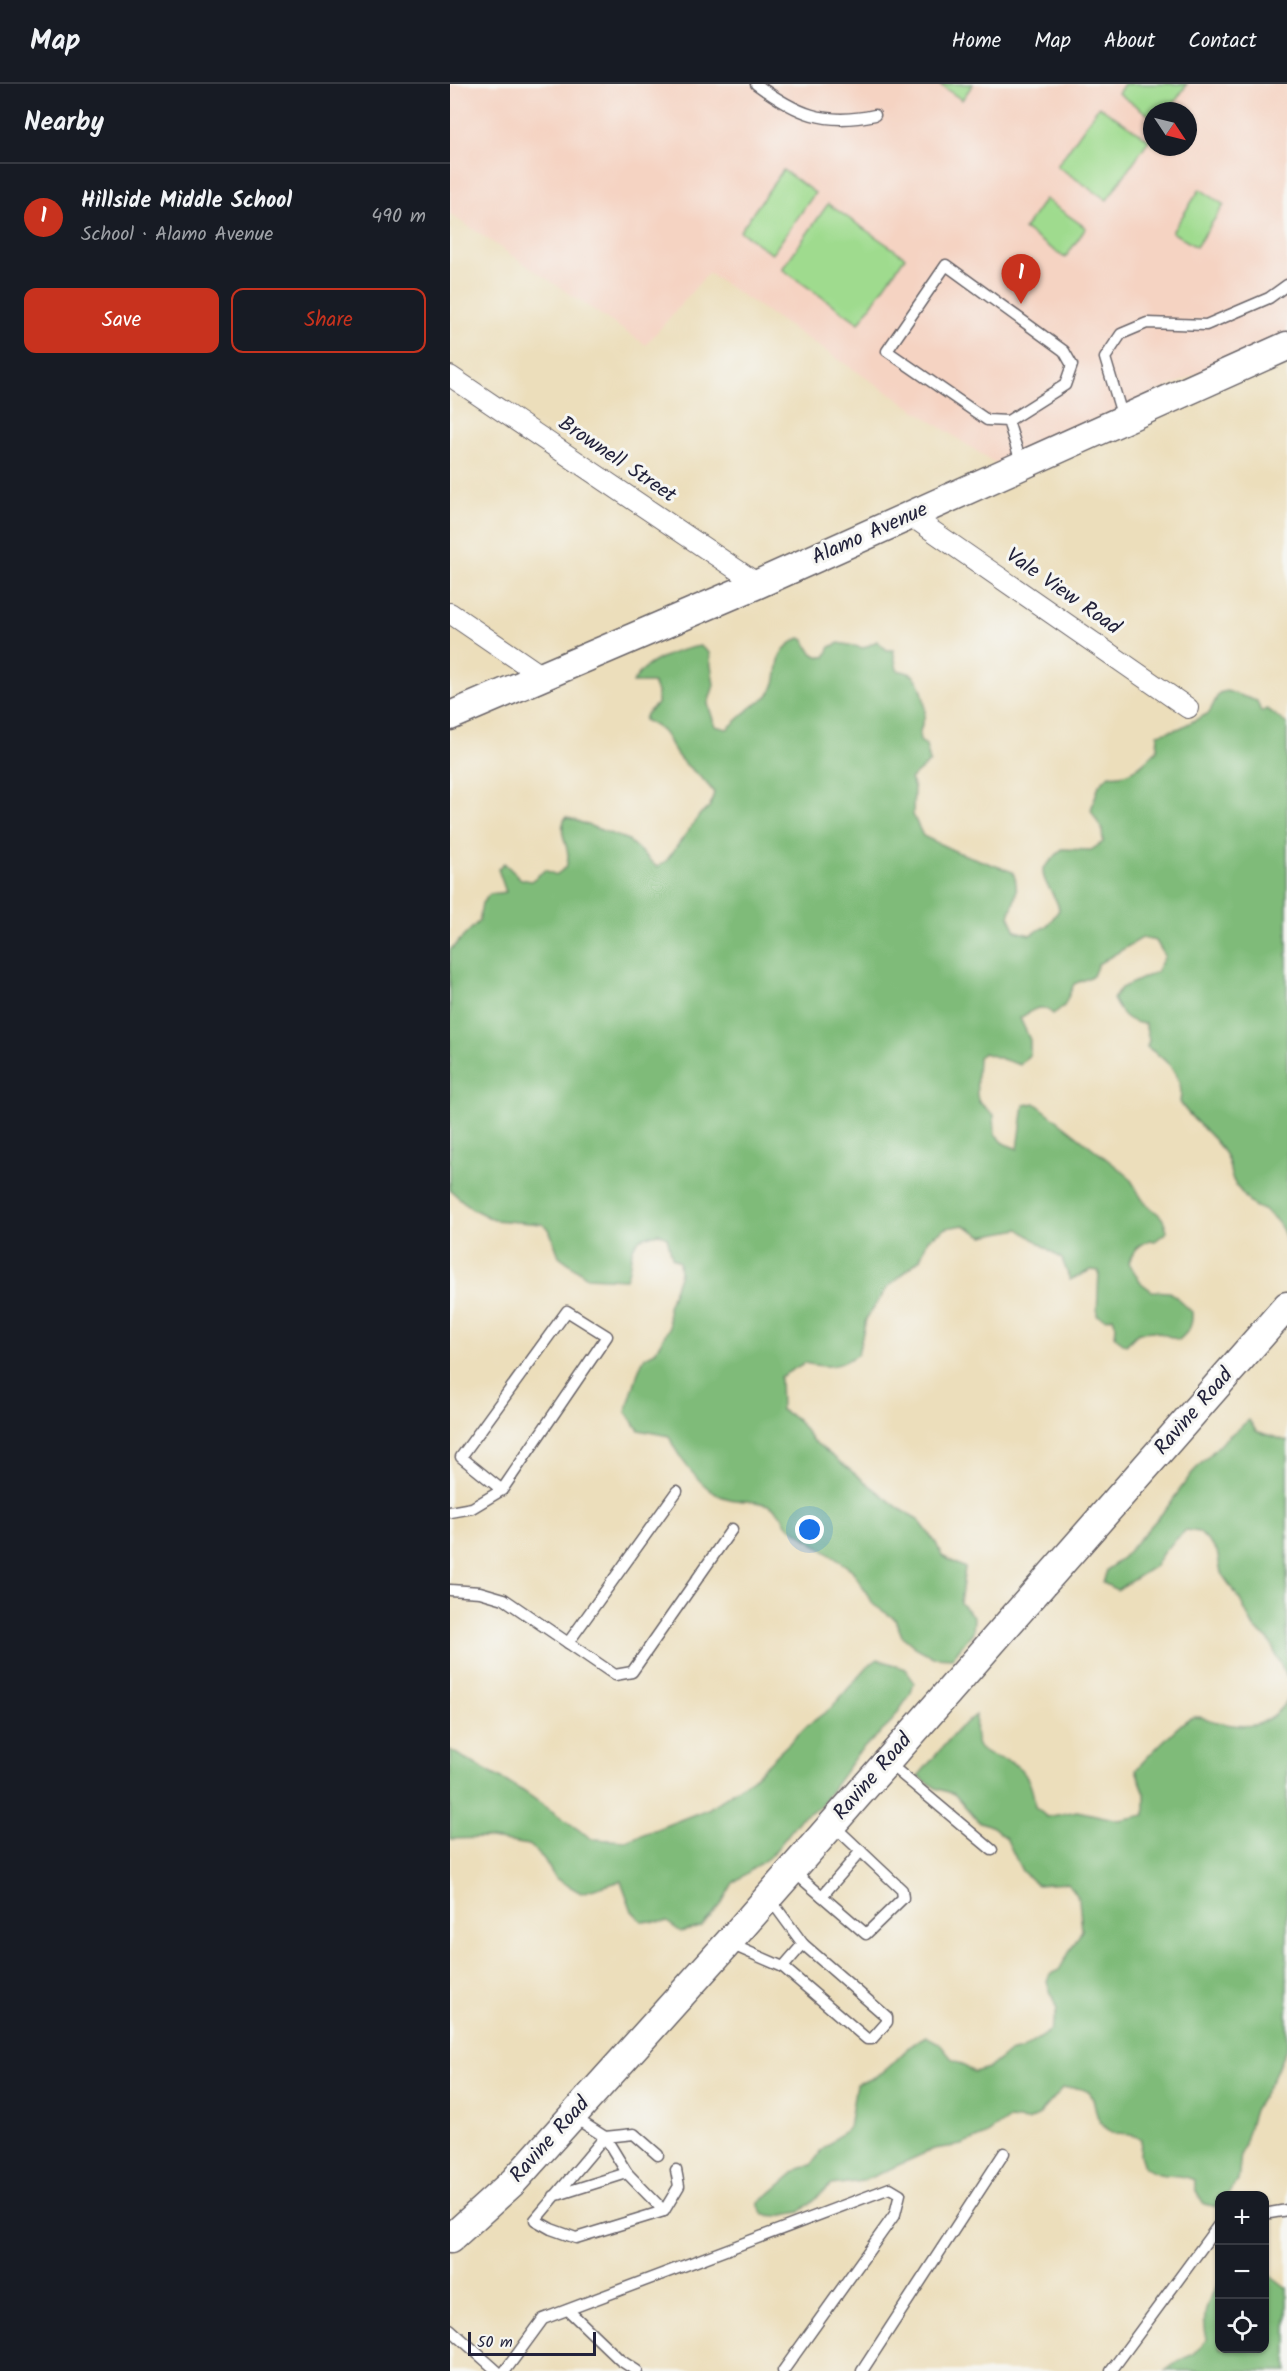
<!DOCTYPE html>
<html lang="en">
<head>
<meta charset="utf-8">
<style>
	:root { --surface:#171b24; --page:#20242c; --text:#f1f3f6; --muted:#9ea1a6; --line:#363941; --accent:#c8321e }
	body { margin:0; font-family:Kalam,sans-serif; background:var(--page); color:var(--text) }
	.controls { position:absolute; right:18px; bottom:18px; display:grid; overflow:hidden; border-radius:12px; box-shadow:0 2px 4px #0004 }
	.controls button { width:54px; height:54px; display:grid; place-items:center; padding:0; border:0; border-bottom:2px solid var(--line); background:var(--surface); color:var(--text); font:30px sans-serif }
	.compass { position:absolute; left:693px; top:18px; width:54px; height:54px; border-radius:50%; background:var(--surface); box-shadow:0 2px 4px #0004; rotate:125deg }
	.scale { position:absolute; left:18px; bottom:15px; width:128px; box-sizing:border-box; padding-left:6px; border:3px solid #22223b; border-top:0; font-size:16px; line-height:21px; white-space:nowrap; color:#22223b; -webkit-text-stroke:4px #f6f6f2; paint-order:stroke }
	.you { position:absolute; left:360px; top:1446px; width:21px; height:21px; margin:-15px; border:4px solid #fff; border-radius:50%; background:#1a73e8; box-shadow:0 0 0 9px #1a73e833 }
	.badge { display:grid; place-items:center; width:39px; height:39px; border-radius:50%; background:var(--accent); color:#fff; font-size:20px; font-weight:700 }
	.pin { position:absolute; translate:-50% -50px; filter:drop-shadow(0 2px 3px #0008) }
	.pin::after { content:''; position:absolute; top:32px; width:21px; height:18px; background:inherit; clip-path:polygon(0 0,100% 0,50% 100%) }
	.list { margin:0; padding:0; list-style:none }
	h2 { display:flex; justify-content:space-between; align-items:center; height:78px; margin:0; padding:0 24px; font-size:26px }
	h2 small { font-size:20px; font-weight:400; color:var(--muted) }
	.list li { display:grid; grid-template-columns:39px 1fr auto; gap:18px; align-items:center; box-sizing:border-box; height:108px; padding:0 24px; border-top:2px solid var(--line) }
	.list b { display:block; font-size:22px; white-space:nowrap }
	.list p { margin:0; font-size:20px; white-space:nowrap; color:var(--muted) }
	.list em { font-size:20px; font-style:normal; color:var(--muted) }
	.actions { display:flex; gap:12px; padding:18px 24px }
	.actions a { flex:1; padding:14px 0; border:2px solid var(--accent); border-radius:12px; text-align:center; font-size:21px; color:var(--accent) }
	.actions .main { background:var(--accent); color:#fff }
	.icon { flex:none; width:33px; height:33px; fill:none; stroke:currentColor; stroke-width:2; stroke-linecap:round; stroke-linejoin:round }
	.map { position:relative; flex:none; width:837px; height:2287px; overflow:hidden }
	header { display:flex; align-items:center; gap:36px; box-sizing:border-box; height:84px; padding:0 30px; background:var(--surface); border-bottom:2px solid var(--line) }
	header strong { font-size:28px }
	nav { display:flex; gap:33px; margin-inline-start:auto; font-size:21px }
	main { display:flex }
	aside { flex:1; background:var(--surface) }
	.map>svg:first-child { display:block }
	.built { fill:#f5d3c2; fill-rule:evenodd }
	.green { fill:#9fdb8e; stroke:#607e64; stroke-width:1.5 }
	.forest { fill:#7fbb79; stroke:#506e5a; stroke-width:1.5 }
	.lines { fill:none; stroke-linecap:round; stroke-linejoin:round }
	.lane-casing { stroke:#696468; stroke-width:13 }
	.street-casing { stroke:#696468; stroke-width:22 }
	.secondary-casing { stroke:#696468; stroke-width:31 }
	.lane { stroke:#fff; stroke-width:10 }
	.street { stroke:#fff; stroke-width:20 }
	.secondary { stroke:#fff; stroke-width:28 }
	.labels { text-anchor:middle; dominant-baseline:central; stroke-width:6; stroke-linejoin:round; paint-order:stroke }
	.street-label { font-size:21px; fill:#22223b; stroke:#f6f6f2 }
</style>
</head>
<body>
<header>
<strong>Map</strong>
<nav><a>Home</a><a>Map</a><a>About</a><a>Contact</a></nav>
</header>
<main>
<aside>
<h2>Nearby<small></small></h2>
<ul class="list">
<li><span class="badge">1</span><div><b>Hillside Middle School</b><p>School · Alamo Avenue</p></div><em>490 m</em></li>
</ul>
<div class="actions"><a class="main">Save</a><a>Share</a></div>
</aside>
<div class="map">
<svg width="837" height="2287" viewBox="0 0 837 2287">
	<rect width="100%" height="100%" fill="#f6f6f2"/>
	<filter id="ink" filterUnits="userSpaceOnUse"><feTurbulence type="fractalNoise" baseFrequency=".0167" numOctaves="2"/><feDisplacementMap in="SourceGraphic" scale="12" xChannelSelector="R" yChannelSelector="G"/><feConvolveMatrix kernelMatrix="1 2 1 2 8 2 1 2 1" color-interpolation-filters="sRGB"/></filter>
	<filter id="wash" filterUnits="userSpaceOnUse"><feTurbulence type="fractalNoise" baseFrequency=".008" numOctaves="4" result="noise"/><feDisplacementMap in="SourceGraphic" scale="24" xChannelSelector="R" yChannelSelector="G"/><feGaussianBlur stdDeviation="1.35" result="paint"/><feColorMatrix in="noise" values="0 0 0 0 0 0 0 0 0 0 0 0 0 0 0 0 0 1.4 0 .05"/><feComposite in="paint" operator="in"/></filter>
	<g filter="url(#wash)">
		<rect width="100%" height="100%" fill="#ecdebb"/>
		<path class="built" d="M0 0H837V250L546 380 258 189 196 261 0 130ZM702 27H738V63H702Z"/>
		<g class="green">
			<path d="M489 0H523L512 16Z"/>
			<path d="M674 0H737L719 27H702V33L668 9Z"/>
			<path d="M649 22 699 56 657 116 607 82Z"/>
			<path d="M333 86 365 109 322 170 290 147Z"/>
			<path d="M750 105 774 121 746 163 722 148Z"/>
			<path d="M595 115 636 144 615 174 574 145Z"/>
			<path d="M378 120 455 173 409 239 332 185Z"/>
		</g>
		<g class="forest">
			<path d="M350 554 355 556C359 567 363 573 375 573L380 563 389 559 414 564 427 557 437 566H443L447 586C451 587 457 588 461 590 472 596 477 622 474 634 472 644 468 646 470 657L476 661 480 678 460 695 464 703 463 731 473 752 507 768 563 788C570 805 565 816 559 832L566 847 580 851 598 841 609 826C607 810 592 801 593 785L612 765 641 766 653 758 652 746 641 726 649 701 659 691C680 694 693 680 707 666L708 650 730 644 759 629 769 609 777 607 807 617 811 628 817 625 837 640V1161C835 1146 827 1135 815 1127 810 1124 803 1123 799 1118 794 1111 783 1100 781 1091 779 1081 779 1075 772 1066 760 1047 741 1037 730 1018 735 991 717 976 697 963L699 956 695 940C677 938 671 931 663 915L671 904 706 888 715 872 706 857 692 854 648 880 643 892 624 900 614 922 603 930C591 918 583 926 570 934L580 956V970L570 981 534 969 528 973C528 983 524 1011 529 1018 533 1022 540 1027 544 1031L545 1050 555 1060 568 1065 574 1021 585 1019 677 1091C684 1099 687 1107 692 1115 703 1130 713 1126 717 1148L705 1157 700 1156C689 1161 682 1167 679 1179L690 1198 702 1207 719 1208 725 1212 742 1228C743 1242 739 1247 729 1256L704 1247 689 1248 676 1261 665 1253 666 1242 663 1233 656 1235 647 1231 649 1187 641 1186 620 1196 612 1175 569 1145 533 1152 514 1141 496 1144 478 1155 470 1175 437 1204 416 1235 408 1270C389 1284 377 1284 354 1279L330 1293 331 1326 347 1335 362 1356 450 1425 468 1435 486 1459 492 1472 515 1484 510 1519 524 1533 523 1548 502 1574 483 1573 465 1563 452 1552 445 1535 424 1521 402 1486 336 1440C322 1407 291 1424 266 1410 249 1400 226 1371 219 1352L189 1346 176 1328 189 1285 195 1273 205 1268 219 1244 218 1223 230 1189 229 1178 222 1173 217 1153 209 1149C173 1155 186 1170 176 1195L137 1193 109 1172 99 1145 92 1140 44 1136 21 1124 0 1106V866L29 837 32 819 40 810 56 808 48 785 54 779 71 795 81 797 95 786 106 791 116 783C124 764 105 751 116 733L178 756 207 783 217 776 251 729 259 724 264 709C255 694 243 688 231 676 215 658 222 648 194 636L196 630 207 620V608L203 599H183C193 577 227 566 250 562L259 569 264 601 258 620 265 642 277 645C286 638 293 630 302 623 308 618 316 616 320 609 334 590 318 568 350 554Z"/>
			<path d="M799 1336 806 1347 837 1357V1594L819 1556 804 1544 789 1514 771 1489 767 1467 749 1448 736 1446 714 1467 705 1482 667 1506 653 1499 657 1486 673 1473 716 1425 742 1389 774 1356Z"/>
			<path d="M428 1575 456 1585 464 1598 460 1611 439 1641 408 1669 370 1722 351 1734 322 1771 283 1799 270 1822 251 1843 231 1848 217 1838 192 1837 182 1827 171 1797 131 1809 105 1794 94 1775 79 1761 35 1754 0 1755V1666L73 1707 142 1755 176 1757 258 1725 303 1694 358 1641 381 1624 418 1582Z"/>
			<path d="M837 1616V1963L821 1998 804 2026 791 2070 788 2097 777 2111 770 2112 768 2123 754 2120 746 2107 744 2096C726 2087 715 2097 694 2083L690 2071 691 2055C681 2048 669 2053 659 2047 633 2030 660 2000 613 2004L588 2032 577 2037 559 2035 536 2051 512 2061 484 2065 413 2097 381 2101 350 2128 329 2132 314 2131 308 2120 351 2083 362 2081 371 2067 399 2043 406 2000C445 1990 444 1969 476 1952L489 1959 502 1975 524 1988 539 1984 558 1969 571 1966 601 1946 607 1926 597 1898 600 1890 609 1886 632 1846 629 1816 618 1799 587 1801 572 1787 556 1754 543 1743 528 1737 504 1710 486 1704 468 1692 508 1645 526 1631C526 1639 524 1651 527 1659 536 1684 579 1660 585 1723L597 1733 627 1727 669 1736 695 1731V1710L686 1686C693 1677 732 1637 740 1634 750 1631 758 1636 767 1638 798 1646 819 1643 837 1616Z"/>
			<path d="M815 2187 837 2204V2287H715L730 2276 744 2270 757 2255C751 2231 756 2219 769 2199L770 2264H814Z"/>
		</g>
	</g>
	<g filter="url(#ink)">
		<g class="lines">
			<g class="lane-casing">
				<g id="lane">
					<path d="M306 0C347 30 374 42 425 31"/>
					<path d="M673 334 655 274 671 250 697 239 756 241 819 214 837 201"/>
					<path d="M558 337 615 301 622 281 614 267 496 181 437 267 537 336 558 337 572 381"/>
					<path d="M0 1428 22 1424 52 1406 157 1252 117 1227 11 1373 52 1406"/>
					<path d="M0 1506 30 1508 54 1515 165 1591 182 1588 282 1445"/>
					<path d="M118 1559 227 1407"/>
					<path d="M437 1678 542 1766"/>
					<path d="M344 1788 416 1850 453 1814 452 1806 382 1740"/>
					<path d="M372 1812 411 1767"/>
					<path d="M278 1859 333 1883 353 1860 320 1815"/>
					<path d="M333 1883 417 1955H422L437 1938V1933L353 1860"/>
					<path d="M177 2089 155 2053 184 2050 208 2071"/>
					<path d="M104 2112 177 2089 214 2127 126 2154 101 2145 85 2136 155 2053 122 2032"/>
					<path d="M214 2127 229 2102 226 2086"/>
					<path d="M814 2130 837 2126"/>
					<path d="M118 2226 170 2276 187 2287"/>
					<path d="M0 2245 47 2287"/>
					<path d="M55 2287 93 2235 440 2104 450 2110 445 2130 333 2287"/>
					<path d="M412 2287 554 2069"/>
					<path d="M661 2287 770 2139"/>
				</g>
			</g>
			<g class="street-casing">
				<g id="street">
					<path d="M0 292 308 500"/>
					<path d="M461 432 738 624"/>
					<path d="M0 529 92 592"/>
				</g>
			</g>
			<g class="secondary-casing">
				<g id="secondary">
					<path d="M0 632 308 500 837 262"/>
					<path d="M0 2155 63 2098 278 1859 837 1222"/>
				</g>
			</g>
			<use href="#lane" class="lane"/>
			<use href="#street" class="street"/>
			<use href="#secondary" class="secondary"/>
		</g>
	</g>
	<g class="labels">
		<g class="street-label">
			<text transform="translate(167 376) rotate(34)">Brownell Street</text>
			<text transform="translate(420 450) rotate(-24)">Alamo Avenue</text>
			<text transform="translate(613 508) rotate(35)">Vale View Road</text>
			<text transform="translate(744 1328) rotate(-49)">Ravine Road</text>
			<text transform="translate(423 1693) rotate(-49)">Ravine Road</text>
			<text transform="translate(100 2056) rotate(-48)">Ravine Road</text>
		</g>
	</g>
</svg>
<div class="controls">
<button>+</button>
<button>−</button>
<button><svg class="icon" aria-label="locate" viewBox="0 0 24 24"><circle cx="12" cy="12" r="6"/><path d="M12 2v4M12 18v4M2 12h4M18 12h4"/></svg></button>
</div>
<svg class="compass" viewBox="-18 -18 36 36"><path d="M0-13l5 13h-10z" fill="#e53935"/><path d="M0 13l5-13h-10z" fill="#9ea1a6"/></svg>
<div class="scale">50 m</div>
<div class="you"></div>
<div class="pin badge" style="left:571px;top:220px">1</div>
</div>
</main>
</body>
</html>
